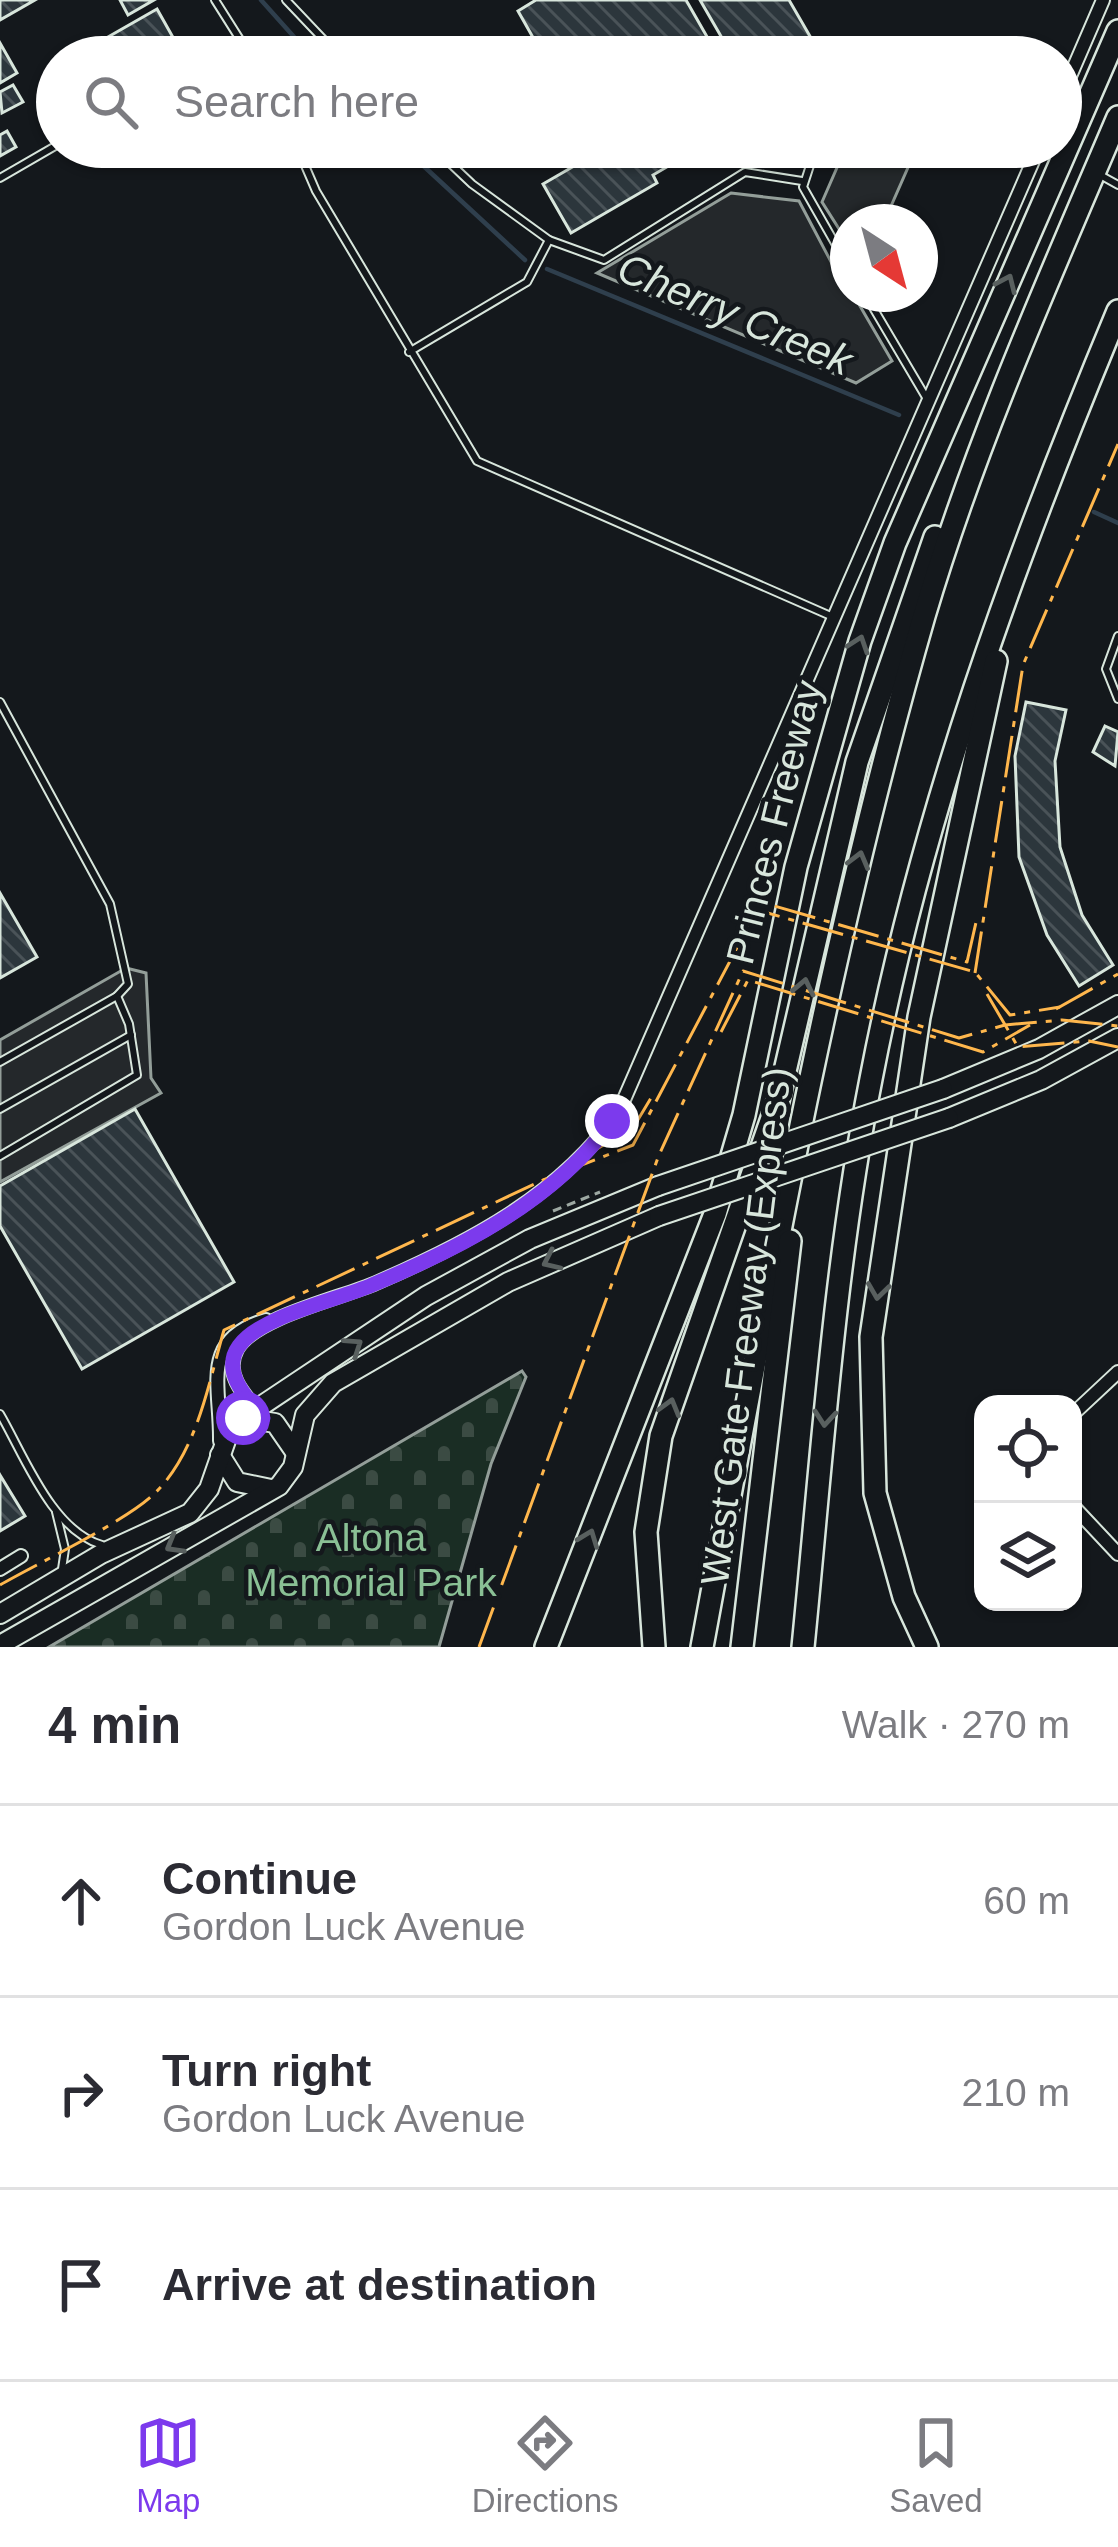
<!DOCTYPE html>
<html lang="en">
<head>
<meta charset="utf-8">
<style>
	:root { --surface:#fff; --page:#f7f7f7; --text:#2b2b33; --muted:#7c7c81; --line:#e1e1e2; --accent:#7c3aed }
	body { margin:0; font-family:Helvetica,sans-serif; background:var(--page); color:var(--text) }
	.controls { position:absolute; right:36px; bottom:36px; display:grid; overflow:hidden; border-radius:24px; box-shadow:0 3px 9px #0004 }
	.controls button { width:108px; height:108px; display:grid; place-items:center; padding:0; border:0; border-bottom:3px solid var(--line); background:var(--surface); color:var(--text); font:60px sans-serif }
	.compass { position:absolute; left:830px; top:204px; width:108px; height:108px; border-radius:50%; background:var(--surface); box-shadow:0 3px 9px #0004; rotate:144deg }
	.stop { position:absolute; width:36px; height:36px; margin:-27px; border:9px solid #7c3aed; border-radius:50%; background:#fff }
	.stop.end { background:#7c3aed; border-color:#fff; box-shadow:0 3px 12px #0008 }
	.list { margin:0; padding:0; list-style:none }
	h2 { display:flex; justify-content:space-between; align-items:center; height:156px; margin:0; padding:0 48px; font-size:51px }
	h2 small { font-size:39px; font-weight:400; color:var(--muted) }
	.list li { display:grid; grid-template-columns:78px 1fr auto; gap:36px; align-items:center; box-sizing:border-box; height:192px; padding:0 48px; border-top:3px solid var(--line) }
	.list b { display:block; font-size:45px; white-space:nowrap }
	.list p { margin:0; font-size:39px; white-space:nowrap; color:var(--muted) }
	.list em { font-size:39px; font-style:normal; color:var(--muted) }
	.icon { flex:none; width:66px; height:66px; fill:none; stroke:currentColor; stroke-width:2; stroke-linecap:round; stroke-linejoin:round }
	.map { position:relative; flex:none; width:1118px; height:1647px; overflow:hidden }
	.search { position:absolute; background:var(--surface); box-shadow:0 3px 9px #0004; left:36px; right:36px; top:36px; height:132px; display:flex; align-items:center; gap:30px; box-sizing:border-box; padding:0 42px; border-radius:66px; color:var(--muted); font-size:45px }
	.sheet { height:732px; background:var(--surface) }
	nav { display:flex; justify-content:space-around; align-items:center; box-sizing:border-box; height:168px; border-top:3px solid var(--line); background:var(--surface); font-size:33px; color:var(--muted) }
	nav a { display:grid; justify-items:center; gap:6px }
	nav .on { color:var(--accent) }
	.map>svg:first-child { display:block }
	.cemetery { fill:url(#cemetery-stones); stroke:#939e99; stroke-width:3 }
	.parking { fill:#24282b; stroke:#939e99; stroke-width:3 }
	.lines { fill:none; stroke-linecap:round; stroke-linejoin:round }
	.stream { stroke:#2f3f4d; stroke-width:4.5 }
	.building { fill:url(#building-back-hatch); stroke:#d8e6dc; stroke-width:3 }
	.lane-casing { stroke:#d8e6dc; stroke-width:10 }
	.street-casing { stroke:#d8e6dc; stroke-width:16 }
	.primary-casing { stroke:#d8e6dc; stroke-width:22 }
	.highway-casing { stroke:#d8e6dc; stroke-width:26 }
	.path { stroke:#9da8a2; stroke-width:3; stroke-dasharray:9 6; stroke-linecap:butt }
	.lane { stroke:#14181c; stroke-width:6 }
	.street { stroke:#14181c; stroke-width:12 }
	.primary { stroke:#14181c; stroke-width:18 }
	.highway { stroke:#14181c; stroke-width:21 }
	.primary-bridge-casing { stroke:#d8e6dc; stroke-width:22; stroke-linecap:butt }
	.primary-bridge { stroke:#14181c; stroke-width:18 }
	.power { stroke:#ffb74d; stroke-width:3; stroke-dasharray:42 9 6 9; stroke-linecap:butt }
	.oneway { stroke:#59605f }
	.route { stroke:#7c3aed; stroke-width:15 }
	.labels { text-anchor:middle; dominant-baseline:central; stroke-width:9; stroke-linejoin:round; paint-order:stroke }
	.street-label { font-size:39px; fill:#d8e6dc; stroke:#14181c }
	.park-label { font-size:39px; fill:#8ac095; stroke:#14181c }
	.water-label { font-size:42px; font-style:italic; fill:#d8e6dc; stroke:#14181c }
</style>
</head>
<body>
<div class="map">
<svg width="1118" height="1647" viewBox="0 0 1118 1647">
	<defs>
		<pattern id="cemetery-stones" width="16" height="16" patternUnits="userSpaceOnUse" patternTransform="scale(3)"><rect width="16" height="16" fill="#1a2d24"/><path d="M2 7V4a2 2 0 0 1 4 0v3zM10 15v-3a2 2 0 0 1 4 0v3z" fill="#3b4b43"/></pattern>
		<pattern id="building-back-hatch" width="6" height="6" patternUnits="userSpaceOnUse" patternTransform="scale(3)"><rect width="6" height="6" fill="#2c363c"/><path d="M-1 5l2 2M0 0l6 6M5-1l2 2" fill="none" stroke="#4a5358"/></pattern>
	</defs>
	<rect width="100%" height="100%" fill="#14181c"/>
	<path class="cemetery" d="M522 1371 526 1377 491 1464 439 1647H49Z"/>
	<g class="parking">
		<path d="M846 147H917L884 222H848V243L822 202Z"/>
		<path d="M731 193 799 201 848 294H853L892 361 856 383 597 273Z"/>
		<path d="M126 968 146 973 151 1078 161 1093 0 1182V1040Z"/>
	</g>
	<g class="lines">
		<g class="stream">
			<path d="M261 0 312 57"/>
			<path d="M403 147 525 260"/>
			<path d="M547 269 899 415"/>
			<path d="M1094 512 1118 523"/>
		</g>
	</g>
	<g class="building">
		<path d="M0 0H35L0 20Z"/>
		<path d="M120 0H154L128 15Z"/>
		<path d="M536 0H686L714 49 701 57H544L518 11Z"/>
		<path d="M700 0H789L822 57H733Z"/>
		<path d="M157 9 175 41 147 57H73Z"/>
		<path d="M0 43 17 73 0 83Z"/>
		<path d="M13 85 23 102 2 113 0 92Z"/>
		<path d="M7 131 16 147 0 156V135Z"/>
		<path d="M607 147H701L653 175 657 183 571 233 543 184Z"/>
		<path d="M1026 702 1066 710 1055 761 1060 847 1082 915 1113 965 1079 986 1047 935 1019 857 1015 756Z"/>
		<path d="M1105 726 1118 732 1115 766 1093 752Z"/>
		<path d="M0 893 37 957 0 978Z"/>
		<path d="M135 1109 234 1282 82 1369 0 1226V1186Z"/>
		<path d="M0 1475 25 1516 0 1531Z"/>
	</g>
	<g class="lines">
		<g class="lane-casing">
			<g id="lane">
				<path d="M215 0 251 57"/>
				<path d="M286 0 340 57"/>
				<path d="M297 147 316 191 477 461 833 617"/>
				<path d="M433 147 472 184 549 240"/>
				<path d="M816 147 803 187 848 266"/>
				<path d="M1100 175 1118 185"/>
				<path d="M0 178 57 145"/>
				<path d="M865 294 927 399"/>
				<path d="M409 352 527 282 549 240 604 260 745 172 802 181"/>
				<path d="M1118 636 1106 669 1118 699"/>
				<path d="M0 702 110 904 128 984 117 996"/>
				<path d="M0 1062 117 996 129 1024 137 1075 0 1156"/>
				<path d="M0 1109 131 1035"/>
				<path d="M0 1414C24 1455 52 1531 102 1545"/>
				<path d="M56 1512 65 1549 62 1569"/>
			</g>
		</g>
		<g class="street-casing">
			<g id="street">
				<path d="M1061 97 1103 0"/>
				<path d="M260 1413C245 1396 223 1374 237 1349 255 1317 342 1298 376 1283 468 1243 560 1196 619 1111L1039 147"/>
				<path d="M1073 1414 1118 1372"/>
				<path d="M220 1441C221 1387 199 1339 266 1320"/>
				<path d="M1073 1506 1118 1554"/>
				<path d="M0 1569 21 1556"/>
			</g>
		</g>
		<g class="primary-casing">
			<g id="primary">
				<path d="M943 1089 1039 1049 1118 1005"/>
				<path d="M949 1118 1041 1080 1118 1038"/>
				<path d="M244 1418 275 1423 295 1452"/>
				<path d="M220 1455 237 1482 271 1489"/>
				<path d="M0 1614 101 1554 190 1513 209 1489 231 1426 426 1296 530 1239 658 1186"/>
				<path d="M0 1645 279 1486 293 1467 305 1415 333 1383 508 1282 659 1216"/>
			</g>
		</g>
		<g class="highway-casing">
			<g id="highway">
				<path d="M546 1647 715 1214 744 1115 796 867 860 641 895 543 1118 31"/>
				<path d="M654 1647 646 1532 661 1436 778 1101 857 762 935 537"/>
				<path d="M702 1647C766 1301 826 955 924 616 975 444 1048 281 1118 117"/>
				<path d="M742 1647 790 1241"/>
				<path d="M803 1647C822 1457 834 1267 871 1079 922 813 1014 560 1118 311"/>
				<path d="M927 1647 904 1597 875 1493 871 1337 919 1017 996 661"/>
			</g>
		</g>
		<path class="path" d="M553 1211 600 1192"/>
		<use href="#lane" class="lane"/>
		<use href="#street" class="street"/>
		<use href="#primary" class="primary"/>
		<use href="#highway" class="highway"/>
		<g class="primary-bridge-casing">
			<g id="primary-bridge">
				<path d="M658 1186 943 1089"/>
				<path d="M659 1216 949 1118"/>
			</g>
		</g>
		<use href="#primary-bridge" class="primary-bridge"/>
		<g class="power">
			<path d="M735 940 754 900 967 962 977 918"/>
			<path d="M975 973 1023 665 1118 444"/>
			<path d="M987 994 1018 1047 1089 1041 1118 1047"/>
			<path d="M1056 1009 1118 974"/>
			<path d="M721 1032 748 980 983 1052 1030 1025"/>
			<path d="M569 1165 633 1128 654 1093"/>
			<path d="M0 1585C38 1563 127 1521 155 1493 197 1452 208 1385 224 1330L543 1180 633 1145 757 910 975 972 1010 1015 1060 1007"/>
			<path d="M479 1647 659 1155 743 971 959 1038 1005 1025 1062 1020 1118 1026"/>
		</g>
	</g>
	<defs><path id="oneway-chevron" d="M-2-3.5L2.5 0L-2 3.5" fill="none" stroke-width="1.6" stroke-linecap="round" stroke-linejoin="round" transform="scale(3)"/></defs>
	<g class="oneway">
		<use href="#oneway-chevron" transform="translate(1007 283) rotate(-66)"/>
		<use href="#oneway-chevron" transform="translate(859 644) rotate(-71)"/>
		<use href="#oneway-chevron" transform="translate(859 860) rotate(-75)"/>
		<use href="#oneway-chevron" transform="translate(804 987) rotate(-78)"/>
		<use href="#oneway-chevron" transform="translate(551 1261) rotate(155)"/>
		<use href="#oneway-chevron" transform="translate(878 1291) rotate(98)"/>
		<use href="#oneway-chevron" transform="translate(354 1346) rotate(-34)"/>
		<use href="#oneway-chevron" transform="translate(670 1407) rotate(-74)"/>
		<use href="#oneway-chevron" transform="translate(825 1418) rotate(95)"/>
		<use href="#oneway-chevron" transform="translate(589 1538) rotate(-69)"/>
		<use href="#oneway-chevron" transform="translate(174 1545) rotate(150)"/>
	</g>
	<g class="lines">
		<path class="route" d="M243 1418H263C248 1399 220 1372 239 1346 260 1316 338 1300 372 1285 460 1248 554 1201 612 1121"/>
	</g>
	<g class="labels">
		<g class="street-label">
			<text transform="translate(774 822) rotate(-76)">Princes Freeway</text>
			<text transform="translate(746 1326) rotate(-83)">West Gate Freeway (Express)</text>
		</g>
		<g class="park-label">
			<text x="371" y="1537">Altona<tspan x="371" dy="45">Memorial Park</tspan></text>
		</g>
		<g class="water-label">
			<text transform="translate(735 314) rotate(23)">Cherry Creek</text>
		</g>
	</g>
</svg>
<div class="controls">
<button><svg class="icon" aria-label="locate" viewBox="0 0 24 24"><circle cx="12" cy="12" r="6"/><path d="M12 2v4M12 18v4M2 12h4M18 12h4"/></svg></button>
<button><svg class="icon" aria-label="layers" viewBox="0 0 24 24"><path d="M12 4l9 5-9 5-9-5zM3 14l9 5 9-5"/></svg></button>
</div>
<svg class="compass" viewBox="-18 -18 36 36"><path d="M0-13l5 13h-10z" fill="#e53935"/><path d="M0 13l5-13h-10z" fill="#7c7c81"/></svg>
<div class="stop" style="left:243px;top:1418px"></div>
<div class="stop end" style="left:612px;top:1121px"></div>
<div class="search"><svg class="icon" aria-label="search" viewBox="0 0 24 24"><circle cx="10" cy="10" r="6"/><path d="M15 15l6 6"/></svg>Search here</div>
</div>
<section class="sheet">
<h2>4 min<small>Walk · 270 m</small></h2>
<ul class="list">
<li><svg class="icon" aria-label="ahead" viewBox="0 0 24 24"><path d="M12 20V5M6 11l6-6 6 6"/></svg><div><b>Continue</b><p>Gordon Luck Avenue</p></div><em>60 m</em></li>
<li><svg class="icon" aria-label="right" viewBox="0 0 24 24"><path d="M7 20v-9h11M14 6l5 5-5 5"/></svg><div><b>Turn right</b><p>Gordon Luck Avenue</p></div><em>210 m</em></li>
<li><svg class="icon" aria-label="arrive" viewBox="0 0 24 24"><path d="M6 21V4h12l-3 4 3 4H6"/></svg><div><b>Arrive at destination</b></div></li>
</ul>
</section>
<nav>
<a class="on"><svg class="icon" aria-label="map" viewBox="0 0 24 24"><path d="M3 6l6-2 6 2 6-2v14l-6 2-6-2-6 2zM9 4v14M15 6v14"/></svg>Map</a>
<a><svg class="icon" aria-label="directions" viewBox="0 0 24 24"><path d="M12 3l9 9-9 9-9-9zM9 14v-3h6M13 9l2 2-2 2"/></svg>Directions</a>
<a><svg class="icon" aria-label="saved" viewBox="0 0 24 24"><path d="M7 4h10v16l-5-4-5 4z"/></svg>Saved</a>
</nav>
</body>
</html>
